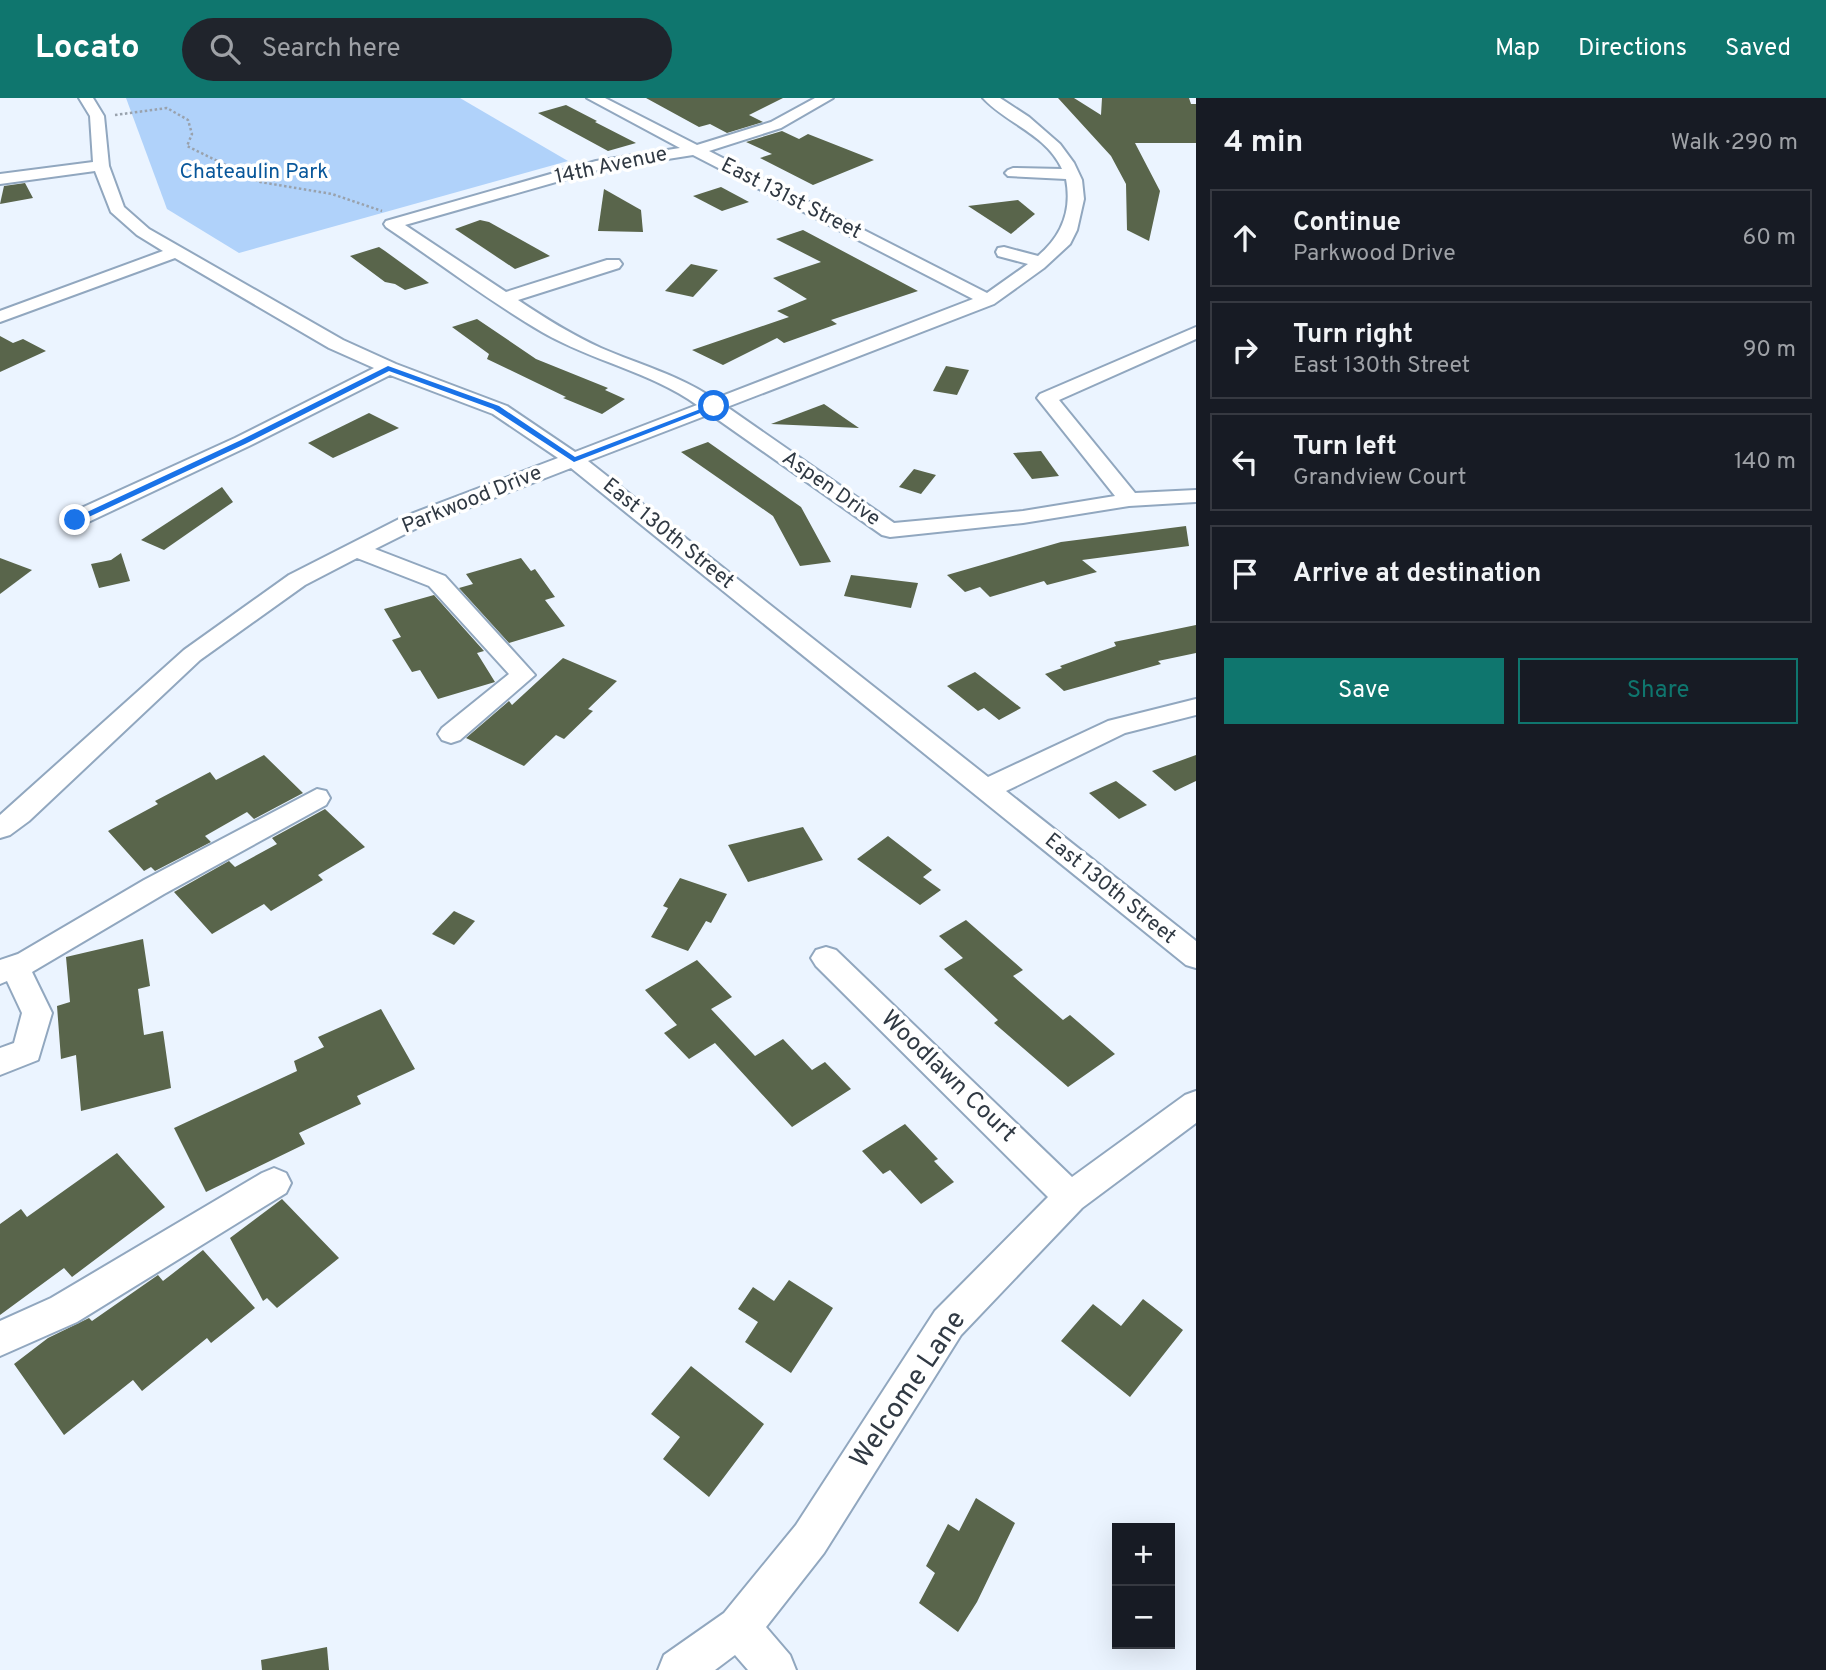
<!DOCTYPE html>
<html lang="en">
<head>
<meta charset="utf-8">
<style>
	:root { --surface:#171b24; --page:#20242c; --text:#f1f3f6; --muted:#9ea1a6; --line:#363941; --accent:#0f766e }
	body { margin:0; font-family:Overpass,sans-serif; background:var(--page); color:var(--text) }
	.controls { position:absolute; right:21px; bottom:21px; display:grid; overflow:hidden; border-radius:0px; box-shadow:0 7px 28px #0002 }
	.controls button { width:63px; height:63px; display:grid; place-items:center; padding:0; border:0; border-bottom:2px solid var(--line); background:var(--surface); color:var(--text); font:35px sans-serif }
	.stop { position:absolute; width:21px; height:21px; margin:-16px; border:5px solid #1a73e8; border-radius:50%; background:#fff }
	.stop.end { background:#1a73e8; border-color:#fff; box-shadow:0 2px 7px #0008 }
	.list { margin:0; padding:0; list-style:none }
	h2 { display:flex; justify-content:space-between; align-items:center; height:91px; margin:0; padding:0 28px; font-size:30px }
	h2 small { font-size:23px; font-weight:400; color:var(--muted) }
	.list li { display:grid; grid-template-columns:46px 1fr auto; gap:21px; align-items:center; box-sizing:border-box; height:98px; margin:0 14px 14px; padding:0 14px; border:2px solid var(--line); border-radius:0px }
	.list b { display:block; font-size:26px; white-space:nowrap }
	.list p { margin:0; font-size:23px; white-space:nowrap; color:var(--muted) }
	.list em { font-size:23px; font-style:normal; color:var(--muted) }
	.actions { display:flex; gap:14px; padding:21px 28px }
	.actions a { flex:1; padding:16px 0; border:2px solid var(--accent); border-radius:0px; text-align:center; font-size:24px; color:var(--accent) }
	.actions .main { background:var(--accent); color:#fff }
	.icon { flex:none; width:38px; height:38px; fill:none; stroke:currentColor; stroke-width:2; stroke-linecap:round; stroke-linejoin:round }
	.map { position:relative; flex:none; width:1196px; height:1572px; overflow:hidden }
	header { display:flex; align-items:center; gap:42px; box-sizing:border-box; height:98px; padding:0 35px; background:var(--accent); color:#fff }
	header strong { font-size:33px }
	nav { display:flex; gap:38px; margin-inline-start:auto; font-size:24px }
	.search { width:490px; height:63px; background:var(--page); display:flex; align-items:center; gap:18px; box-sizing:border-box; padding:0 24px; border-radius:38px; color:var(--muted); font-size:26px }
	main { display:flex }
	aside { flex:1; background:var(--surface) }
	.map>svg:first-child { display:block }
	.green { fill:#b0d2fa }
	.building { fill:#59654b }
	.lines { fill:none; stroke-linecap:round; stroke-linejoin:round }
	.minor-casing { stroke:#91a7bf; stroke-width:4 }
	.path { stroke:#99a2ad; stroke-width:2.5; stroke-dasharray:2.5 2.5; stroke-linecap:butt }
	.minor { fill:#fff; fill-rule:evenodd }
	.route { fill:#1a73e8 }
	.labels { text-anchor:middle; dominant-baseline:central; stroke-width:7; stroke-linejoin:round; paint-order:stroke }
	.far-street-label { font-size:21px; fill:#303943; stroke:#fff }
	.far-park-label { font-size:21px; fill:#08579b; stroke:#fff }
	.street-label { font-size:24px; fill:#303943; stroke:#fff }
	.near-street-label { font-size:28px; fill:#303943; stroke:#fff }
</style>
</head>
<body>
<header>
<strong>Locato</strong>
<div class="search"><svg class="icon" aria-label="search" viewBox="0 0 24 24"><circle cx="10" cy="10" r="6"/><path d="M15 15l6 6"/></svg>Search here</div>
<nav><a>Map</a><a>Directions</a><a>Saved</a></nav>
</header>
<main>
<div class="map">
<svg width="1196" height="1572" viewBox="0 0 1196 1572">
	<rect width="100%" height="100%" fill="#ebf4ff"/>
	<path class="green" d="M126 0H460L568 63 239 155 167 111Z"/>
	<g class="building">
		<path d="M646 0H783L749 17 763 24 727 35 710 26 699 29Z"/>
		<path d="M1058 0H1074L1101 17 1102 0H1189L1191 6H1196V45H1135L1160 93 1149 143 1127 132 1126 86 1111 58Z"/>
		<path d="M566 7 597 23 595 24 636 45 608 53 538 15Z"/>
		<path d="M782 33 799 41 808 36 874 62 813 87 760 60 772 56 746 44Z"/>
		<path d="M25 85 33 100 0 106 4 88Z"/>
		<path d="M721 89 749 104 722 113 693 98Z"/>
		<path d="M604 91 641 112 643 134 598 133Z"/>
		<path d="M1018 102 1035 116 1011 136 968 108Z"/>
		<path d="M480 122 489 124 550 158 515 171 455 131Z"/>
		<path d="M803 132 918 193 831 222 837 226 784 245 777 240 723 267 692 252 789 219 777 213 807 201 773 180 821 164 776 141Z"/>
		<path d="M379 149 385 153 429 185 405 192 395 186 385 184 350 158Z"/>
		<path d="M691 166 718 172 693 199 665 193Z"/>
		<path d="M477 221 536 261 608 290 605 292 625 301 602 316 563 300 566 299 487 261 489 256 452 229Z"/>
		<path d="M0 238 13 245 23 241 46 253 0 274Z"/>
		<path d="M946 268 969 272 957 297 933 293Z"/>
		<path d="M824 306 859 330 771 326Z"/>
		<path d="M369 315 399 330 333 360 308 345Z"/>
		<path d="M708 344 801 409 831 464 800 468 773 418 681 354Z"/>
		<path d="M1041 353 1059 378 1032 381 1013 355Z"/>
		<path d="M914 371 936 377 921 396 899 389Z"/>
		<path d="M222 389 233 404 164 452 141 442Z"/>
		<path d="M1186 428 1189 448 1082 462 1097 474 1047 487 1044 483 990 499 980 489 965 494 947 477 1061 444Z"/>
		<path d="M121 455 130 483 99 490 91 466 111 462Z"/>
		<path d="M0 460 32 472 0 496Z"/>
		<path d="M521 460 531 473 535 471 555 499 545 502 565 528 509 545 459 490 473 486 466 476Z"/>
		<path d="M851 477 918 485 911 510 844 498Z"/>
		<path d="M434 497 484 553 477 555 495 584 438 601 420 572 412 574 392 542 401 539 384 511Z"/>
		<path d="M1196 527V555L1158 563 1161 566 1064 593 1045 576 1062 570 1060 568 1116 548 1114 544Z"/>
		<path d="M563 560 617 583 588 611 593 613 564 641 556 637 524 668 466 640 509 603 512 607Z"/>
		<path d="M975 574 1021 610 999 622 984 610 978 613 947 588Z"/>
		<path d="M264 657 303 695 254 721 247 714 205 738 211 744 155 773 151 769 144 773 108 733 158 706 155 703 210 674 216 682Z"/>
		<path d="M1196 657V683L1175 693 1152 673Z"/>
		<path d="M1116 683 1147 707 1119 721 1089 695Z"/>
		<path d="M325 711 365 749 318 777 323 782 271 813 264 806 212 836 174 794 229 763 235 769 277 746 272 740Z"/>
		<path d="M803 729 823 762 748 784 728 747Z"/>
		<path d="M888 738 932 772 923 779 941 792 920 807 857 761Z"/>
		<path d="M680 780 727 796 711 825 706 823 688 853 651 839 668 810 663 808Z"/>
		<path d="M454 813 475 823 454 847 432 836Z"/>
		<path d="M966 822 1023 872 1013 878 1063 922 1070 917 1115 956 1068 989 994 925 998 922 944 871 963 860 939 838Z"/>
		<path d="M143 841 150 888 138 891 144 937 163 933 171 990 81 1013 76 957 61 961 57 908 70 904 66 859Z"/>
		<path d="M697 862 732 899 711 911 755 958 783 941 812 972 825 964 851 991 792 1029 715 945 689 961 664 935 677 927 645 892Z"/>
		<path d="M381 911 415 971 357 998 361 1006 299 1035 305 1046 206 1094 174 1030 297 973 294 963 324 949 318 939Z"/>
		<path d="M905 1026 938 1061 934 1063 954 1084 921 1106 890 1072 883 1076 862 1053Z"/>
		<path d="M117 1055 165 1109 72 1179 64 1170 0 1217V1126L21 1111 27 1119Z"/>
		<path d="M282 1101 339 1160 277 1210 267 1200 263 1203 230 1140Z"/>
		<path d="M203 1152 255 1210 211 1245 207 1240 142 1293 133 1282 64 1337 14 1266 48 1240 89 1220 92 1223 158 1177 163 1183Z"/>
		<path d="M789 1182 833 1210 791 1275 745 1244 758 1224 738 1211 753 1189 774 1203Z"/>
		<path d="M1143 1201 1183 1232 1130 1299 1061 1243 1093 1206 1121 1228Z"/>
		<path d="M691 1268 764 1326 709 1399 663 1361 680 1339 651 1316Z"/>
		<path d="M976 1400 1015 1425 977 1504 958 1534 919 1505 935 1475 926 1468 948 1426 959 1433Z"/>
		<path d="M327 1549 329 1572H262L261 1562Z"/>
	</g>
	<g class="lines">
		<g class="minor-casing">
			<g id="minor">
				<path d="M79 0H93L104 18 109 68 124 109 149 131 343 242 396 266 507 308 575 354 697 307C651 274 592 263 542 234 489 203 438 164 386 129L384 126 386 123 596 63 680 50 587 0H605L697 47 771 24 815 0H833L781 30 709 53 987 195 1028 166 998 158 996 154 998 150 1004 149 1038 158C1062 138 1072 112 1066 81L1008 78 1005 75 1008 72 1013 70 1062 71C1046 36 1007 26 983 0H1000L1029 19 1060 46 1074 65 1082 82 1084 101 1077 132 1070 146 1044 170 994 206 727 309 894 425 1023 413 1115 398 1037 300 1040 296 1196 229V241L1059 302 1135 395 1196 392V404L1129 408 1023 425 890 439 882 437 710 316 588 363 988 679 1108 623 1196 601V617L1125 635 1006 693 1196 843V870L1186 867 571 370 419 429 375 451 445 478 535 577 460 642 451 645 442 642 438 636 442 630 509 576 429 488 357 460 305 487 200 562 29 723 10 737 0 740V717L184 552 289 477 403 419 558 360 493 316 390 277 249 348 82 427H66L63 422 66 417 235 340 374 270 329 250 175 160 0 224V213L163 153 137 137 111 114 95 73 0 86V76L93 64 90 18ZM693 57 973 201 714 301C679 277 640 267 601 250 572 237 545 220 518 202L619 170 622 166 619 162H607L506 194 405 127 598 72Z"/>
				<path d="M317 691 326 693 330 700 326 707 164 796 32 874 52 915 38 962 0 977V950L14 945 22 915 7 883 0 886V862L18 856 144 782Z"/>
				<path d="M826 849 836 852 1072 1079 1185 997 1196 993V1025L1082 1110 961 1237 824 1455 766 1529 790 1557 796 1572H748L735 1557 715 1572H658L664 1557 724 1515 796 1427 935 1213 1048 1099 816 868 811 860 816 852Z"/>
				<path d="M274 1070 286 1075 291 1085 286 1095 77 1224 0 1258V1223L51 1200 262 1075Z"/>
			</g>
		</g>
		<path class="path" d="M115 17 167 10 188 22 192 36 187 48 260 84 332 96 382 113"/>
		<use href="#minor" class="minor"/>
	</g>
	<path class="route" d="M388 268 499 308 575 359 711 307 718 308 574 364 493 311 389 273 245 346 78 424 70 422 239 343Z"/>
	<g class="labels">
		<g class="far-street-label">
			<text transform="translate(611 68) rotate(-12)">14th Avenue</text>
			<text transform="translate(791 101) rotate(27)">East 131st Street</text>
			<text transform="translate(831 391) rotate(35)">Aspen Drive</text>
			<text transform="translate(472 402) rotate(-22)">Parkwood Drive</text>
			<text transform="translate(668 436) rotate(39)">East 130th Street</text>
			<text transform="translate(1110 791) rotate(39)">East 130th Street</text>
		</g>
		<g class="far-park-label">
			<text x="254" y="74">Chateaulin Park</text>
		</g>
		<g class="street-label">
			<text transform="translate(948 979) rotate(44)">Woodlawn Court</text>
		</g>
		<g class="near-street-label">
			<text transform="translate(909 1292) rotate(-56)">Welcome Lane</text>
		</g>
	</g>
</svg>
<div class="controls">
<button>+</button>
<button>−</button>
</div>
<div class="stop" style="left:714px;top:308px"></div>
<div class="stop end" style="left:75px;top:422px"></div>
</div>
<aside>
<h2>4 min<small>Walk · 290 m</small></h2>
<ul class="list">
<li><svg class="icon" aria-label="ahead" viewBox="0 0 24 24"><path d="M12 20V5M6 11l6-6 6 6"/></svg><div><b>Continue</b><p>Parkwood Drive</p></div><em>60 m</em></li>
<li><svg class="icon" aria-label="right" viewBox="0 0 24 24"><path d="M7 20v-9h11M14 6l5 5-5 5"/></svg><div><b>Turn right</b><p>East 130th Street</p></div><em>90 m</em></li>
<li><svg class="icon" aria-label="left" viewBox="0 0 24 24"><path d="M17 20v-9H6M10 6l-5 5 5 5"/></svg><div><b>Turn left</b><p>Grandview Court</p></div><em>140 m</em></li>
<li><svg class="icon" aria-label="arrive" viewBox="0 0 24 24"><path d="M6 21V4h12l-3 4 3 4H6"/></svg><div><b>Arrive at destination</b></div></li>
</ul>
<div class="actions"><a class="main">Save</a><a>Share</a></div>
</aside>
</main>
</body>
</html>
